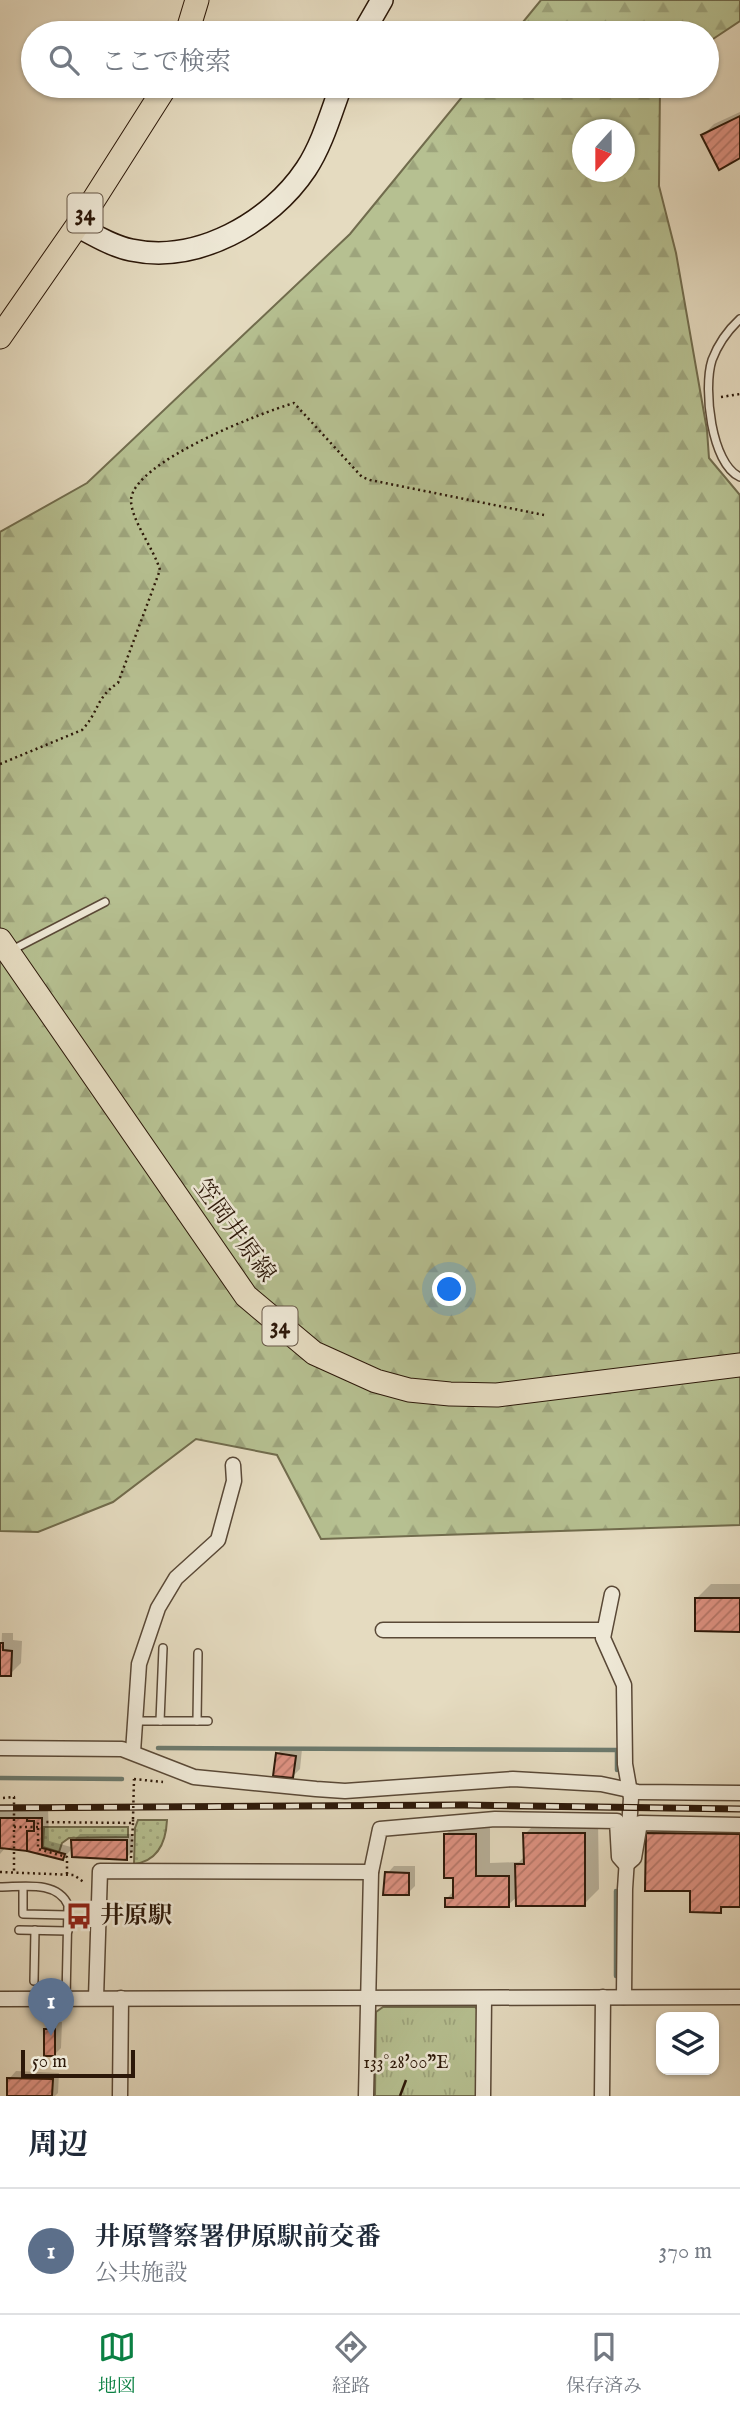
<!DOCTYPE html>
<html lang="ja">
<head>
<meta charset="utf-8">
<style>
	:root { --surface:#fff; --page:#f6f6f7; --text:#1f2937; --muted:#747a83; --line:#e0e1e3; --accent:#0b8043 }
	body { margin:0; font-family:"IM FELL English","Noto Serif JP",serif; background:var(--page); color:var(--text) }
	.controls { position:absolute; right:21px; bottom:21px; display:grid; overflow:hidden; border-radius:14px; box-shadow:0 2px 5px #0004 }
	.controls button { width:63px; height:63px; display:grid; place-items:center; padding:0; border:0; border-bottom:2px solid var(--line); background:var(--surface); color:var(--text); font:35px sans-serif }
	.compass { position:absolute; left:572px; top:119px; width:63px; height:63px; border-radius:50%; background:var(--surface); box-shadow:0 2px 5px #0004; rotate:201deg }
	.scale { position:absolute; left:21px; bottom:18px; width:114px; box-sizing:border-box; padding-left:7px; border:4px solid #2c1809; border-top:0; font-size:19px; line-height:24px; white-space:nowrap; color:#2c1809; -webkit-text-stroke:5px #eee8d6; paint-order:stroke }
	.you { position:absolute; left:450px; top:1290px; width:24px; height:24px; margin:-18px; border:5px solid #fff; border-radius:50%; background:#1a73e8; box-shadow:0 0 0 10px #1a73e833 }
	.badge { display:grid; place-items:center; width:46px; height:46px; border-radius:50%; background:var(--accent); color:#fff; font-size:23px; font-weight:700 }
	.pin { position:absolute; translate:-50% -58px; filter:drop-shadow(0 2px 4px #0008) }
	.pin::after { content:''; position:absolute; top:37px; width:24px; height:21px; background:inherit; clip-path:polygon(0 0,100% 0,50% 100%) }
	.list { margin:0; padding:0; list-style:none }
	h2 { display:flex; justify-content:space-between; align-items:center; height:91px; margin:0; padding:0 28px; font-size:30px }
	h2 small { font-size:23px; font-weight:400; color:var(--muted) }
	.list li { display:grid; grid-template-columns:46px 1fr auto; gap:21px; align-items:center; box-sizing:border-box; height:126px; padding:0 28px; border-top:2px solid var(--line) }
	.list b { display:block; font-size:26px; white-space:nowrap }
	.list p { margin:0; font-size:23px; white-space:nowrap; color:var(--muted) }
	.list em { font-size:23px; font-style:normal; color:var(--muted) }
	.icon { flex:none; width:38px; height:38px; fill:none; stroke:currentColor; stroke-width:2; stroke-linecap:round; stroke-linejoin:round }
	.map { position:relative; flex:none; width:740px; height:2096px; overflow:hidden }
	.search { position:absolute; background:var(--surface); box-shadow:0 2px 5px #0004; left:21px; right:21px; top:21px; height:77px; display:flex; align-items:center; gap:18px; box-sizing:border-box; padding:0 24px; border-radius:38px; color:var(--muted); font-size:26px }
	.sheet { height:217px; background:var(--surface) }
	nav { display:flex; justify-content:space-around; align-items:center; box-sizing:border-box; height:98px; border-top:2px solid var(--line); background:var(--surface); font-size:19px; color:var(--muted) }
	nav a { display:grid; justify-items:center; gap:4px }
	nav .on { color:var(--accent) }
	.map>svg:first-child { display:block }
	.grass { fill:url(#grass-dots); stroke:#716c4d; stroke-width:2 }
	.forest { fill:url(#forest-firs); stroke:#716c4d; stroke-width:2; fill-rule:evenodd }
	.park { fill:url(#park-tufts); stroke:#716c4d; stroke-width:2 }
	.shadow { fill:#0003 }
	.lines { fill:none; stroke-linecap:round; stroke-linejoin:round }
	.stream { stroke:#6c7a6e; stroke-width:4.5 }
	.building { fill:url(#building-hatch); stroke:#2c1809; stroke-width:2 }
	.lane-casing { stroke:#5a4937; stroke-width:10 }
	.street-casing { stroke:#5a4937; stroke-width:17 }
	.secondary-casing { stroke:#2c1809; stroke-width:24 }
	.primary-casing { stroke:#2c1809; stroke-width:25 }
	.path { stroke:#2c1809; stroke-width:2.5; stroke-dasharray:2 3.5; stroke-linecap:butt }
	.lane { stroke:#eee8d6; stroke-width:7 }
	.street { stroke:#eee8d6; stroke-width:14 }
	.secondary { stroke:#eee8d6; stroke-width:21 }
	.primary { stroke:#e5dbc0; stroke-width:23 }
	.rail-casing { stroke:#2c1809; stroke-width:7 }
	.rail { stroke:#eee8d6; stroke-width:4.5; stroke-dasharray:13; stroke-linecap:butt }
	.path-bridge { stroke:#2c1809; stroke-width:2.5; stroke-dasharray:2 3.5; stroke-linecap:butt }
	.ticks { fill:none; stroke:#2c1809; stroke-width:2.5 }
	.labels { text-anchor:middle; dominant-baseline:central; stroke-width:5; stroke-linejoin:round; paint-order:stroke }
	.shield { fill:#eee8d6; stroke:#665646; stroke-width:2 }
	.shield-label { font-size:23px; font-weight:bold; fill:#2c1809 }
	.street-label { font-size:24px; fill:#2c1809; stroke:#eee8d6 }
	.poi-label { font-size:24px; font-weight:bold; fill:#2c1809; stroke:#eee8d6; text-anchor:start }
	.ticks-label { font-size:18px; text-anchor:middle; fill:#2c1809; stroke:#eee8d6; stroke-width:5; stroke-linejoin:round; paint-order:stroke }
</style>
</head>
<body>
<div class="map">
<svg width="740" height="2096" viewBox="0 0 740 2096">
	<defs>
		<pattern id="grass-dots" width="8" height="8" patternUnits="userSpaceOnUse" patternTransform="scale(1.75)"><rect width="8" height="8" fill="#b6c091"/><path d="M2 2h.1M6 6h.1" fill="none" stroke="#9da47c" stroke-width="1.8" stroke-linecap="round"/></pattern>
		<pattern id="forest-firs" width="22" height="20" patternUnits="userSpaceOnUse" patternTransform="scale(1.75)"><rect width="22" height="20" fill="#b6c091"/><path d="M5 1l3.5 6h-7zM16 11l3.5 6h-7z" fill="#9da47c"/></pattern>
		<pattern id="park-tufts" width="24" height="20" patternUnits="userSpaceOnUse" patternTransform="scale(1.75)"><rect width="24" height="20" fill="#b6c091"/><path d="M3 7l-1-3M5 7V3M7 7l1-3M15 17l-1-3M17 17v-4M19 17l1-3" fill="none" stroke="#9da47c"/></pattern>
		<pattern id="building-hatch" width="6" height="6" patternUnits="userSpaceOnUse" patternTransform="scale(1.75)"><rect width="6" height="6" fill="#e09384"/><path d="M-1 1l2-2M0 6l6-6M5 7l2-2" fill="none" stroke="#b6776a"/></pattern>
	</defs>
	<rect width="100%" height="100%" fill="#e5dbc0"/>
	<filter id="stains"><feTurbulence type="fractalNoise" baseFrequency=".00286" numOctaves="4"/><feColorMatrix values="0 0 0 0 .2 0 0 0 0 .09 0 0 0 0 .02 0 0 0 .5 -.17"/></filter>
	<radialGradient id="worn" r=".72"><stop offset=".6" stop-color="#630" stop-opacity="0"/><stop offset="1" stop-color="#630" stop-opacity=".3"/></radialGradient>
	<g class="grass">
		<path d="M138 1820H167C166 1842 158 1861 134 1864L135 1828Z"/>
		<path d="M44 1827H128V1837L69 1838 62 1843 59 1852 43 1847Z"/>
	</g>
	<g class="forest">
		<path d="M541 0H740V21L707 43V33H514Z"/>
		<path d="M471 86H660L659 186 676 253 707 430 709 458 740 495V1525L321 1539 277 1455 196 1439 113 1502 38 1532 0 1531V532L87 483 350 234ZM582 130H624V172H582Z"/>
	</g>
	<path class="park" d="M383 2007H475L480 2011 479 2096H375L376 2012Z"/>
	<g class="shadow">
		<path d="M740 112V156L703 135 714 124Z"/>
		<path d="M711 1584H740V1630L697 1598Z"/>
		<path d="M2 1633H13V1640L22 1641 21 1663 10 1674H0Z"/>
		<path d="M284 1747 302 1749 300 1769 293 1776 277 1754Z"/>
		<path d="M0 1804H41V1807H48L49 1841 71 1847 70 1851 63 1858 6 1847 0 1854Z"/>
		<path d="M540 1819H598L599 1889 584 1904 518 1896 508 1905 446 1899 455 1890V1876L446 1834 461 1820H490V1863L519 1862 525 1856V1834Z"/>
		<path d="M662 1819 740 1820V1905H726L720 1911 692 1889 648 1834Z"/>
		<path d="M80 1834H133V1851L126 1858 73 1841Z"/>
		<path d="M394 1866H415V1886L408 1893H384V1877Z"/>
		<path d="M53 2022H62L61 2048 54 2055 46 2029Z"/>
		<path d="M16 2071 59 2073 58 2093 55 2096H9V2079Z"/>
	</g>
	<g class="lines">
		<g class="stream">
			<path d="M158 1748 617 1750V1770"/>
			<path d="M0 1778 122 1779"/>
			<path d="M616 1976V1891"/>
		</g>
	</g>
	<g class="building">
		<path d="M740 116V158L719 170 701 135Z"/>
		<path d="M695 1598H740V1632L695 1631Z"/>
		<path d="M0 1643H3V1650L12 1651 11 1676H0Z"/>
		<path d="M276 1753 296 1756 293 1778 273 1776Z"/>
		<path d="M0 1818H27V1821H34V1831H27V1851L0 1848Z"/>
		<path d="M27 1818H42V1848L65 1854 63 1860 27 1851V1831H34V1821H27Z"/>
		<path d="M523 1833H585V1906H516L515 1864H524Z"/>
		<path d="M646 1833 740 1834V1907H721V1913L690 1912V1891H645Z"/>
		<path d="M444 1834H476V1876H509V1907H445V1898H453V1878H444Z"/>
		<path d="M71 1840H127V1860L72 1857Z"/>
		<path d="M385 1872 409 1873V1895H383Z"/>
		<rect x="44" y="2029" width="11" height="27"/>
		<path d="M7 2078 53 2079 52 2096H7Z"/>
	</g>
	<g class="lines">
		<g class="lane-casing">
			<g id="lane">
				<path d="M740 319C728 330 718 344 712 360 703 388 711 464 740 477"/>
				<path d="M12 950 105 902"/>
				<path d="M135 1721H208"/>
				<path d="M160 1721 163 1648"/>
				<path d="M197 1721 198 1653"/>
				<path d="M0 1887C22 1887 57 1880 68 1905L66 1998"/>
				<path d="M23 1887V1914L68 1915"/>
				<path d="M19 1930 68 1931"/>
				<path d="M34 1981 35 1930"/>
			</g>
		</g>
		<g class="street-casing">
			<g id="street">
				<path d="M612 1594 603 1638 624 1685 625 1764 631 1798 625 1889 624 1997"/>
				<path d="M383 1630H604"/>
				<path d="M0 1748 122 1749 194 1777 316 1789 345 1791 513 1779 601 1784 638 1792 740 1793"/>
				<path d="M133 1752 139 1664 158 1608 176 1578 218 1540 234 1481 233 1465"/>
				<path d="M96 1998 100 1871 371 1872"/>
				<path d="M0 1999 740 1997"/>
				<path d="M120 2096 121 1998"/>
				<path d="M366 2096 371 1872 380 1829 495 1819 617 1821 619 1857 626 1865 634 1858 640 1823 740 1825"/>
				<path d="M483 2096 484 1999"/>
				<path d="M602 2096 603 1997"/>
			</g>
		</g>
		<g class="secondary-casing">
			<g id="secondary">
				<path d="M363 33 382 0"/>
				<path d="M77 226C94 235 112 246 131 250 197 264 270 223 306 169 322 145 331 113 341 86"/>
			</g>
		</g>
		<g class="primary-casing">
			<g id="primary">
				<path d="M187 33 197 0"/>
				<path d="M0 337 77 226 166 86"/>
				<path d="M0 940 246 1296 314 1353 376 1381 409 1390 450 1394 497 1395 740 1365"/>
			</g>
		</g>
		<g class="path">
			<path d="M721 397 740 394"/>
			<path d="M0 764 82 730C99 712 96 697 118 683L160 570C154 549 131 520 131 500 133 462 260 413 294 403L362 477 370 480 544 515"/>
			<path d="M134 1779 163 1782"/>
			<path d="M3 1798 14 1797V1871"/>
			<path d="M14 1827H38"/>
			<path d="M131 1858 133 1823"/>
			<path d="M0 1872 74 1875 85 1883"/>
			<path d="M67 1874V1857L38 1849V1822L133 1823V1819"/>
		</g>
		<use href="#lane" class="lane"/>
		<use href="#street" class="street"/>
		<use href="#secondary" class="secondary"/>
		<use href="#primary" class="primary"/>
		<g class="rail-casing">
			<path id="rail" d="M0 1808 464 1805 740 1809"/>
		</g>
		<use href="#rail" class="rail"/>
		<path class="path-bridge" d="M133 1819 134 1779"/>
	</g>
	<path class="ticks" d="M400 2096 406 2080"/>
	<defs>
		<g id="bus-bare" transform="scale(2.1)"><path d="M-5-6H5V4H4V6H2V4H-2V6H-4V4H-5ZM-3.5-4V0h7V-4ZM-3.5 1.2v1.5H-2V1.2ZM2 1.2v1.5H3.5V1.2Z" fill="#8f2418" stroke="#eee8d6" stroke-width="2.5" paint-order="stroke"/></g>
	</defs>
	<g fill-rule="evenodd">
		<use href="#bus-bare" x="79" y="1916"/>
	</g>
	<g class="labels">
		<g class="shield">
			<rect x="67.5" y="193.5" width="35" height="39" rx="5"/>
			<rect x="262.5" y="1306.5" width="35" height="39" rx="5"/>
		</g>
		<g class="shield-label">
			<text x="85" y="213">34</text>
			<text x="280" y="1326">34</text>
		</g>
		<g class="street-label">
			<text transform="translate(234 1231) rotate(54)">笠岡井原線</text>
		</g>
		<g class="poi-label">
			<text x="100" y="1916">井原駅</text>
		</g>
	</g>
	<g class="ticks-label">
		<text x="406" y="2068">133°28'00"E</text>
	</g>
	<rect width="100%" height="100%" filter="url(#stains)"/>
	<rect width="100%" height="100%" fill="url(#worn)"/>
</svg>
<div class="controls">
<button><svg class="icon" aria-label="layers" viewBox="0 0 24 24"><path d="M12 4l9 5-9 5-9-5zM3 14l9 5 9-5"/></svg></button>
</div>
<svg class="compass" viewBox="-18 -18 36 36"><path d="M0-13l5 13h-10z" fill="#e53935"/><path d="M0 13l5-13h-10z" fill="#747a83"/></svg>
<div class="scale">50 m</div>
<div class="you"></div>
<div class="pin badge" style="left:51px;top:2036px;background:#5c6f8a">1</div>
<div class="search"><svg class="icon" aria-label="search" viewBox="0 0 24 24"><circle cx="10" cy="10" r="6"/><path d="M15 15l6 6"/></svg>ここで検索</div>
</div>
<section class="sheet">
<h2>周辺<small></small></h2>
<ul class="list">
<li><span class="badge" style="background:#5c6f8a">1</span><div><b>井原警察署伊原駅前交番</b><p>公共施設</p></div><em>370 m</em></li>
</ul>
</section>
<nav>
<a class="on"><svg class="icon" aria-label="map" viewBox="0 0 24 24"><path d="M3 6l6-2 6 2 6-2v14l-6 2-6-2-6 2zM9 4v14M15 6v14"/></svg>地図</a>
<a><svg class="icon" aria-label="directions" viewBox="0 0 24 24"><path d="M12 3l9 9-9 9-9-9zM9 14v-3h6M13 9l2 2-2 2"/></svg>経路</a>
<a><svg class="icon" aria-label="saved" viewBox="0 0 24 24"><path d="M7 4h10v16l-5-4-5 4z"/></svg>保存済み</a>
</nav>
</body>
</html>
